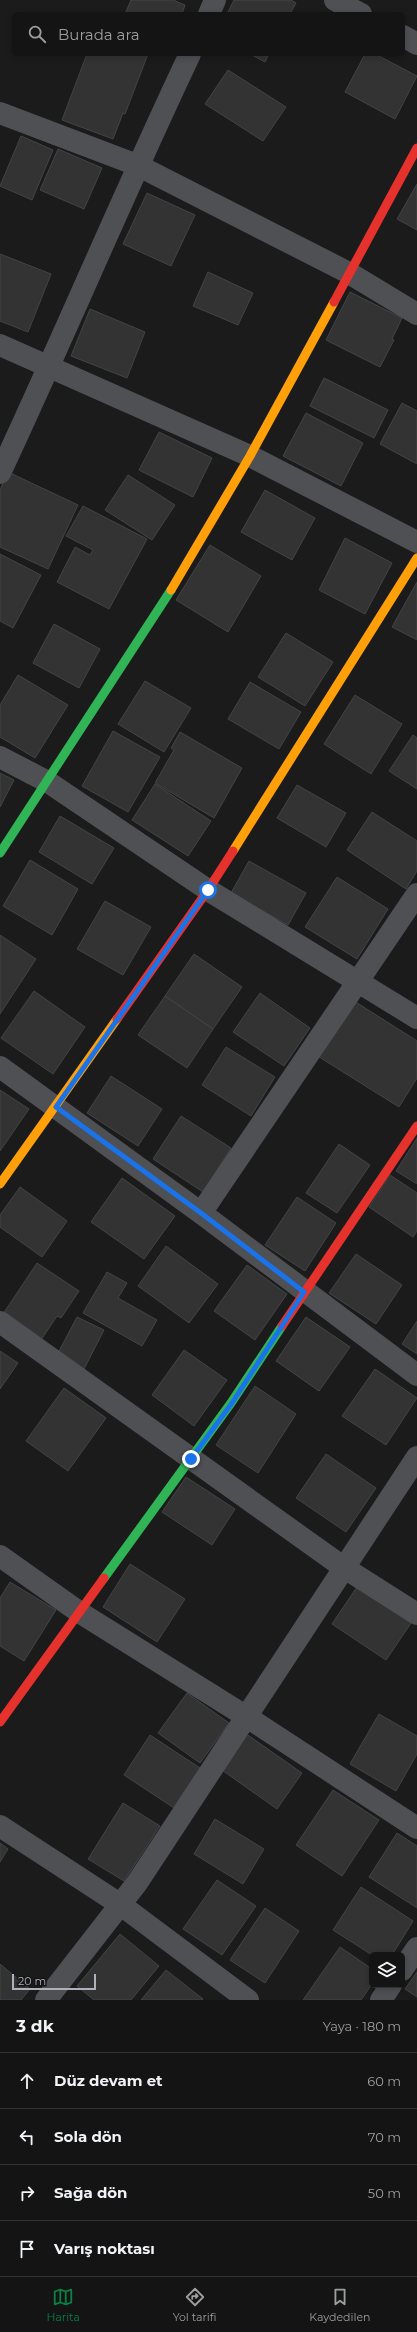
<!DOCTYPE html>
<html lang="tr">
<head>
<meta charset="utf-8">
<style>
	:root { --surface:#141414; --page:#212122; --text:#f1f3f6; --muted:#9d9ea0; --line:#333334; --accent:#0b8043 }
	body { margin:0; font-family:Montserrat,sans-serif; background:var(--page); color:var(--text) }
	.controls { position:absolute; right:12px; bottom:12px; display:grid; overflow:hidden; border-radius:6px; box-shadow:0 2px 6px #0003 }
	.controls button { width:36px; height:36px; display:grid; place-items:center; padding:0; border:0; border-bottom:1px solid var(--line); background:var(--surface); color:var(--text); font:20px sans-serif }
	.scale { position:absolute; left:12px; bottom:10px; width:84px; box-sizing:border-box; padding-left:4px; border:2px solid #acb1bc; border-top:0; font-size:11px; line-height:14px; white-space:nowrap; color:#acb1bc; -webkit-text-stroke:3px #151517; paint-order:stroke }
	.stop { position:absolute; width:12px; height:12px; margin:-9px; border:3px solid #1a73e8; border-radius:50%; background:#fff }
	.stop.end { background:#1a73e8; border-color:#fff; box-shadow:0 1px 4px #0008 }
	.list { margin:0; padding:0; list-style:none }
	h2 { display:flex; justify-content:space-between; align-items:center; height:52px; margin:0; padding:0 16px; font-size:17px }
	h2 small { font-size:13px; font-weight:400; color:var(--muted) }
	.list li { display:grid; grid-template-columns:26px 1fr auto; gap:12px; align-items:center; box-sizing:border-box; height:56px; padding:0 16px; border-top:1px solid var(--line) }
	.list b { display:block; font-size:15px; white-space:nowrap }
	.list em { font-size:13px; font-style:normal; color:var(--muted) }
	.icon { flex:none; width:22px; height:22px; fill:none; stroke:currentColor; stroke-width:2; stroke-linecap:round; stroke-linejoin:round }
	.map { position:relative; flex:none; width:417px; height:2000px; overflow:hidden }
	.search { position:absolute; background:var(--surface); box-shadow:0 2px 6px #0003; left:12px; right:12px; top:12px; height:44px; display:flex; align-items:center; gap:10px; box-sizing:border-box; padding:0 14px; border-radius:6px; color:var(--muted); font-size:15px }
	.sheet { height:276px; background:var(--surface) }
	nav { display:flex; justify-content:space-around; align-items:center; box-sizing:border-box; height:56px; border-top:1px solid var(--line); background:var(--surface); font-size:11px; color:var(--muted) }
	nav a { display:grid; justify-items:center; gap:2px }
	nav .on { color:var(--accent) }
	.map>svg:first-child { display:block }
	.building { fill:#333; stroke:#434447 }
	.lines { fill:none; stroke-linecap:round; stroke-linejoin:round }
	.street { stroke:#4f5054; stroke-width:22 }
	.fast { stroke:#30b455; stroke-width:9 }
	.slow { stroke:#ff9f0a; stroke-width:9 }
	.jam { stroke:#e5322d; stroke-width:9 }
	.route { stroke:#1a73e8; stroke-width:5 }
</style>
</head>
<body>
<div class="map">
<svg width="417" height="2000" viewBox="0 0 417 2000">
	<rect width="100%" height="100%" fill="#1b1b1b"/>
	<g class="building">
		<path d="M131 0H173L185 5 182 14H125Z"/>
		<path d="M234 0H291L296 3 290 14H227Z"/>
		<path d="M87 54H148L125 114 123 113 113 139 62 120Z"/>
		<path d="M250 54H269L265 62Z"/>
		<path d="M365 54H375L417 76 395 119 345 92Z"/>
		<path d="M228 70 286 107 263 141 205 104Z"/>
		<path d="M21 136 53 150 32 200 0 186Z"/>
		<path d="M58 149 102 168 84 209 40 190Z"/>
		<path d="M417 184V230L397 219Z"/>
		<path d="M147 193 195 215 171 266 123 244Z"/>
		<path d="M0 254 51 274 28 332 0 321Z"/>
		<path d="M208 272 253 293 238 325 193 306Z"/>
		<path d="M350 292 402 318 392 339 394 340 380 367 326 340Z"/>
		<path d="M90 309 145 332 127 378 71 356Z"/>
		<path d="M324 378 388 410 374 438 310 406Z"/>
		<path d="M402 403 417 411V464L380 444Z"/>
		<path d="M306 413 363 443 341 486 283 456Z"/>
		<path d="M159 432 212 458 193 497 139 470Z"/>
		<path d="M8 472 78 505 48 569 0 547V490Z"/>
		<path d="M128 475 175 505 152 540 105 510Z"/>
		<path d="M265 490 315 518 292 560 241 532Z"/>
		<path d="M83 506 147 539 109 609 57 582 75 547 90 555 93 550 66 536Z"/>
		<path d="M345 538 392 563 365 614 319 590Z"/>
		<path d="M210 545 261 576 228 632 176 600Z"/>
		<path d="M0 554 41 575 13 628 0 621Z"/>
		<path d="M417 582V640L392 627Z"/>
		<path d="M54 624 100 649 79 688 33 663Z"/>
		<path d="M286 633 333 662 305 706 258 677Z"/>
		<path d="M18 675 68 705 35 758 0 737V705Z"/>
		<path d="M145 681 191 708 164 752 118 724Z"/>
		<path d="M250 682 301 712 279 749 228 719Z"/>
		<path d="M355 695 402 724 371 774 324 744Z"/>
		<path d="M113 731 160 757 128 812 82 786Z"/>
		<path d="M180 732 242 768 214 818 155 783 174 750 171 748Z"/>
		<path d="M413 735 417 738V789L389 771Z"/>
		<path d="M0 773 14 780 0 807Z"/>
		<path d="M155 784 211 821 188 856 132 820Z"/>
		<path d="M297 785 346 813 326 847 277 818Z"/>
		<path d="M372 812 417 841V871L406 889 347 850Z"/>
		<path d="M60 816 114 848 92 884 39 852Z"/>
		<path d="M30 860 78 889 52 935 3 906Z"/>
		<path d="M249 861 306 893 288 925 231 893Z"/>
		<path d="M337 877 388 909 357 959 305 927Z"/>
		<path d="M105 901 151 927 123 975 77 949Z"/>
		<path d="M0 935 36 959 0 1014Z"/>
		<path d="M194 954 242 987 213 1029 165 996Z"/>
		<path d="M34 991 85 1027 53 1074 1 1038Z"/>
		<path d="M260 993 310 1028 284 1066 233 1032Z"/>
		<path d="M165 996 213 1029 187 1068 138 1035Z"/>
		<path d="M351 999 417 1041V1078L399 1107 316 1055Z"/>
		<path d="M226 1047 275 1077 251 1116 202 1085Z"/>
		<path d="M111 1076 162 1109 138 1146 87 1113Z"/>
		<path d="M0 1090 29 1109 0 1151Z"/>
		<path d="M181 1116 231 1148 203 1192 153 1159Z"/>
		<path d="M417 1138V1184L396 1171Z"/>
		<path d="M339 1144 370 1165 337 1213 306 1193Z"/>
		<path d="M390 1175 417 1193V1231L413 1237 369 1207Z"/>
		<path d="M122 1178 175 1216 144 1259 91 1222Z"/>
		<path d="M20 1187 67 1221 42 1257 0 1227V1215Z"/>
		<path d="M297 1197 336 1223 305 1271 265 1245Z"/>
		<path d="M166 1246 218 1284 189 1323 138 1286Z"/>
		<path d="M356 1254 402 1285 376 1324 329 1293Z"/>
		<path d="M37 1263 79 1291 61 1318 57 1316 39 1343 1 1317Z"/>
		<path d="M247 1265 287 1294 255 1340 214 1311Z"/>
		<path d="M107 1272 127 1283 118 1298 157 1320 142 1346 83 1313Z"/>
		<path d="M77 1317 104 1330 84 1369 57 1355Z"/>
		<path d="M306 1317 350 1347 319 1391 276 1361Z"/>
		<path d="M417 1321V1354L402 1344Z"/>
		<path d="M184 1350 227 1380 194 1426 152 1395Z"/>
		<path d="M0 1351 18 1363 0 1389Z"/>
		<path d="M375 1369 417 1398 386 1445 342 1416Z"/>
		<path d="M255 1386 296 1414 258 1473 216 1445Z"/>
		<path d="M64 1388 106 1418 68 1471 26 1441Z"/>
		<path d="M326 1454 376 1488 346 1532 296 1498Z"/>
		<path d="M186 1477 235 1509 212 1545 162 1512Z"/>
		<path d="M130 1564 185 1599 157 1642 103 1607Z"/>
		<path d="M10 1582 56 1610 24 1661 0 1646V1598Z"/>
		<path d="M357 1587 411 1623 386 1660 332 1624Z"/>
		<path d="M187 1693 229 1723 200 1763 158 1733Z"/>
		<path d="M379 1714 417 1736V1754L396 1791 350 1764Z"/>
		<path d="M245 1733 302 1773 277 1809 219 1768Z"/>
		<path d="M150 1735 200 1768 174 1808 124 1775Z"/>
		<path d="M333 1790 379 1820 342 1876 296 1845Z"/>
		<path d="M123 1803 160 1826 124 1881 88 1859Z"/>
		<path d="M215 1819 264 1849 243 1884 194 1854Z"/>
		<path d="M397 1833 417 1846V1908L369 1877Z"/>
		<path d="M0 1843 8 1849 0 1862Z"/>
		<path d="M217 1880 256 1906 222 1955 183 1929Z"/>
		<path d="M361 1887 413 1921 392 1955H372L333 1930Z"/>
		<path d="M265 1908 299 1931 265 1983 230 1960Z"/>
		<path d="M120 1934 159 1966 131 2000H94L77 1986Z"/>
		<path d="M340 1947 372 1969V1984L361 2000H303Z"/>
		<path d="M0 1964 30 1989 21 2000H0Z"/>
		<path d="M166 1970 203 1999 202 2000H141Z"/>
		<path d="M417 1972V1997L405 1989Z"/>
	</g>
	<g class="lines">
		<g class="street">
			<path d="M335 0 361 14"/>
			<path d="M209 14 215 0"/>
			<path d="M403 36 417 44"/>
			<path d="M0 113 137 165 349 273 417 314"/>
			<path d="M0 345 250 456 417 542"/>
			<path d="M0 473C65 334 124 193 190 54"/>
			<path d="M0 757 48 782 208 890 417 1018"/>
			<path d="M0 1067 201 1213 417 1375"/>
			<path d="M201 1213 417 894"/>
			<path d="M0 1322 343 1567 417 1614"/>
			<path d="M0 1556 79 1612 247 1717 417 1828"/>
			<path d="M0 1826 121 1905 248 2000"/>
			<path d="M402 1970 417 1948"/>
			<path d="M46 2000 137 1883 417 1457"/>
			<path d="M381 2000 391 1985"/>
		</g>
		<g class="fast">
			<path d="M0 853 171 590"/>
			<path d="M104 1578 231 1403 282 1326"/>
		</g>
		<g class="slow">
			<path d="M171 590 250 456 334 302"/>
			<path d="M233 851 417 558"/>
			<path d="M0 1184 117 1019"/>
		</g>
		<g class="jam">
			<path d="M334 302 417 148"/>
			<path d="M117 1019 208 890 233 851"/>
			<path d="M282 1326 417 1126"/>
			<path d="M0 1722 104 1578"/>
		</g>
	</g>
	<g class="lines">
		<path class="route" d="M191 1459 232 1403 304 1292 201 1213 56 1107 208 890"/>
	</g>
</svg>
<div class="controls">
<button><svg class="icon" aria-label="layers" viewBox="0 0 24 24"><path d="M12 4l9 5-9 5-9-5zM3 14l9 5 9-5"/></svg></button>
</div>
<div class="scale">20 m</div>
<div class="stop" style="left:208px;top:890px"></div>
<div class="stop end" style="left:191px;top:1459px"></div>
<div class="search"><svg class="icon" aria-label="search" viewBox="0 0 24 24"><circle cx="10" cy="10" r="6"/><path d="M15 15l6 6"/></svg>Burada ara</div>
</div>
<section class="sheet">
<h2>3 dk<small>Yaya · 180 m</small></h2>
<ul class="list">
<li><svg class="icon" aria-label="ahead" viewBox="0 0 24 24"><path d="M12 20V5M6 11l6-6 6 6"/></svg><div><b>Düz devam et</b></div><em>60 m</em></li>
<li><svg class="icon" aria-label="left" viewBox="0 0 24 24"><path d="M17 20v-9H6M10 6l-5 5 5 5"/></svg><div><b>Sola dön</b></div><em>70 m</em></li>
<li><svg class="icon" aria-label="right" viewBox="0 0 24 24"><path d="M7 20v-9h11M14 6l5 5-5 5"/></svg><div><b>Sağa dön</b></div><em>50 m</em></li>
<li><svg class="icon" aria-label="arrive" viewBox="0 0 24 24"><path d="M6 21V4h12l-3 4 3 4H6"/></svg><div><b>Varış noktası</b></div></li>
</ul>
</section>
<nav>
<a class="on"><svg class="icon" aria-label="map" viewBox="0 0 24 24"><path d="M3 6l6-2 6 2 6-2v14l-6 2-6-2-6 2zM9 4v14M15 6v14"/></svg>Harita</a>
<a><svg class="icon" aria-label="directions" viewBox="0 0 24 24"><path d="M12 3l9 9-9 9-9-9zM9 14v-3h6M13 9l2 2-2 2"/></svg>Yol tarifi</a>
<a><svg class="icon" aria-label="saved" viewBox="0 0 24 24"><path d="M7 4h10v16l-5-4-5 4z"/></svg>Kaydedilen</a>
</nav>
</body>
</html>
